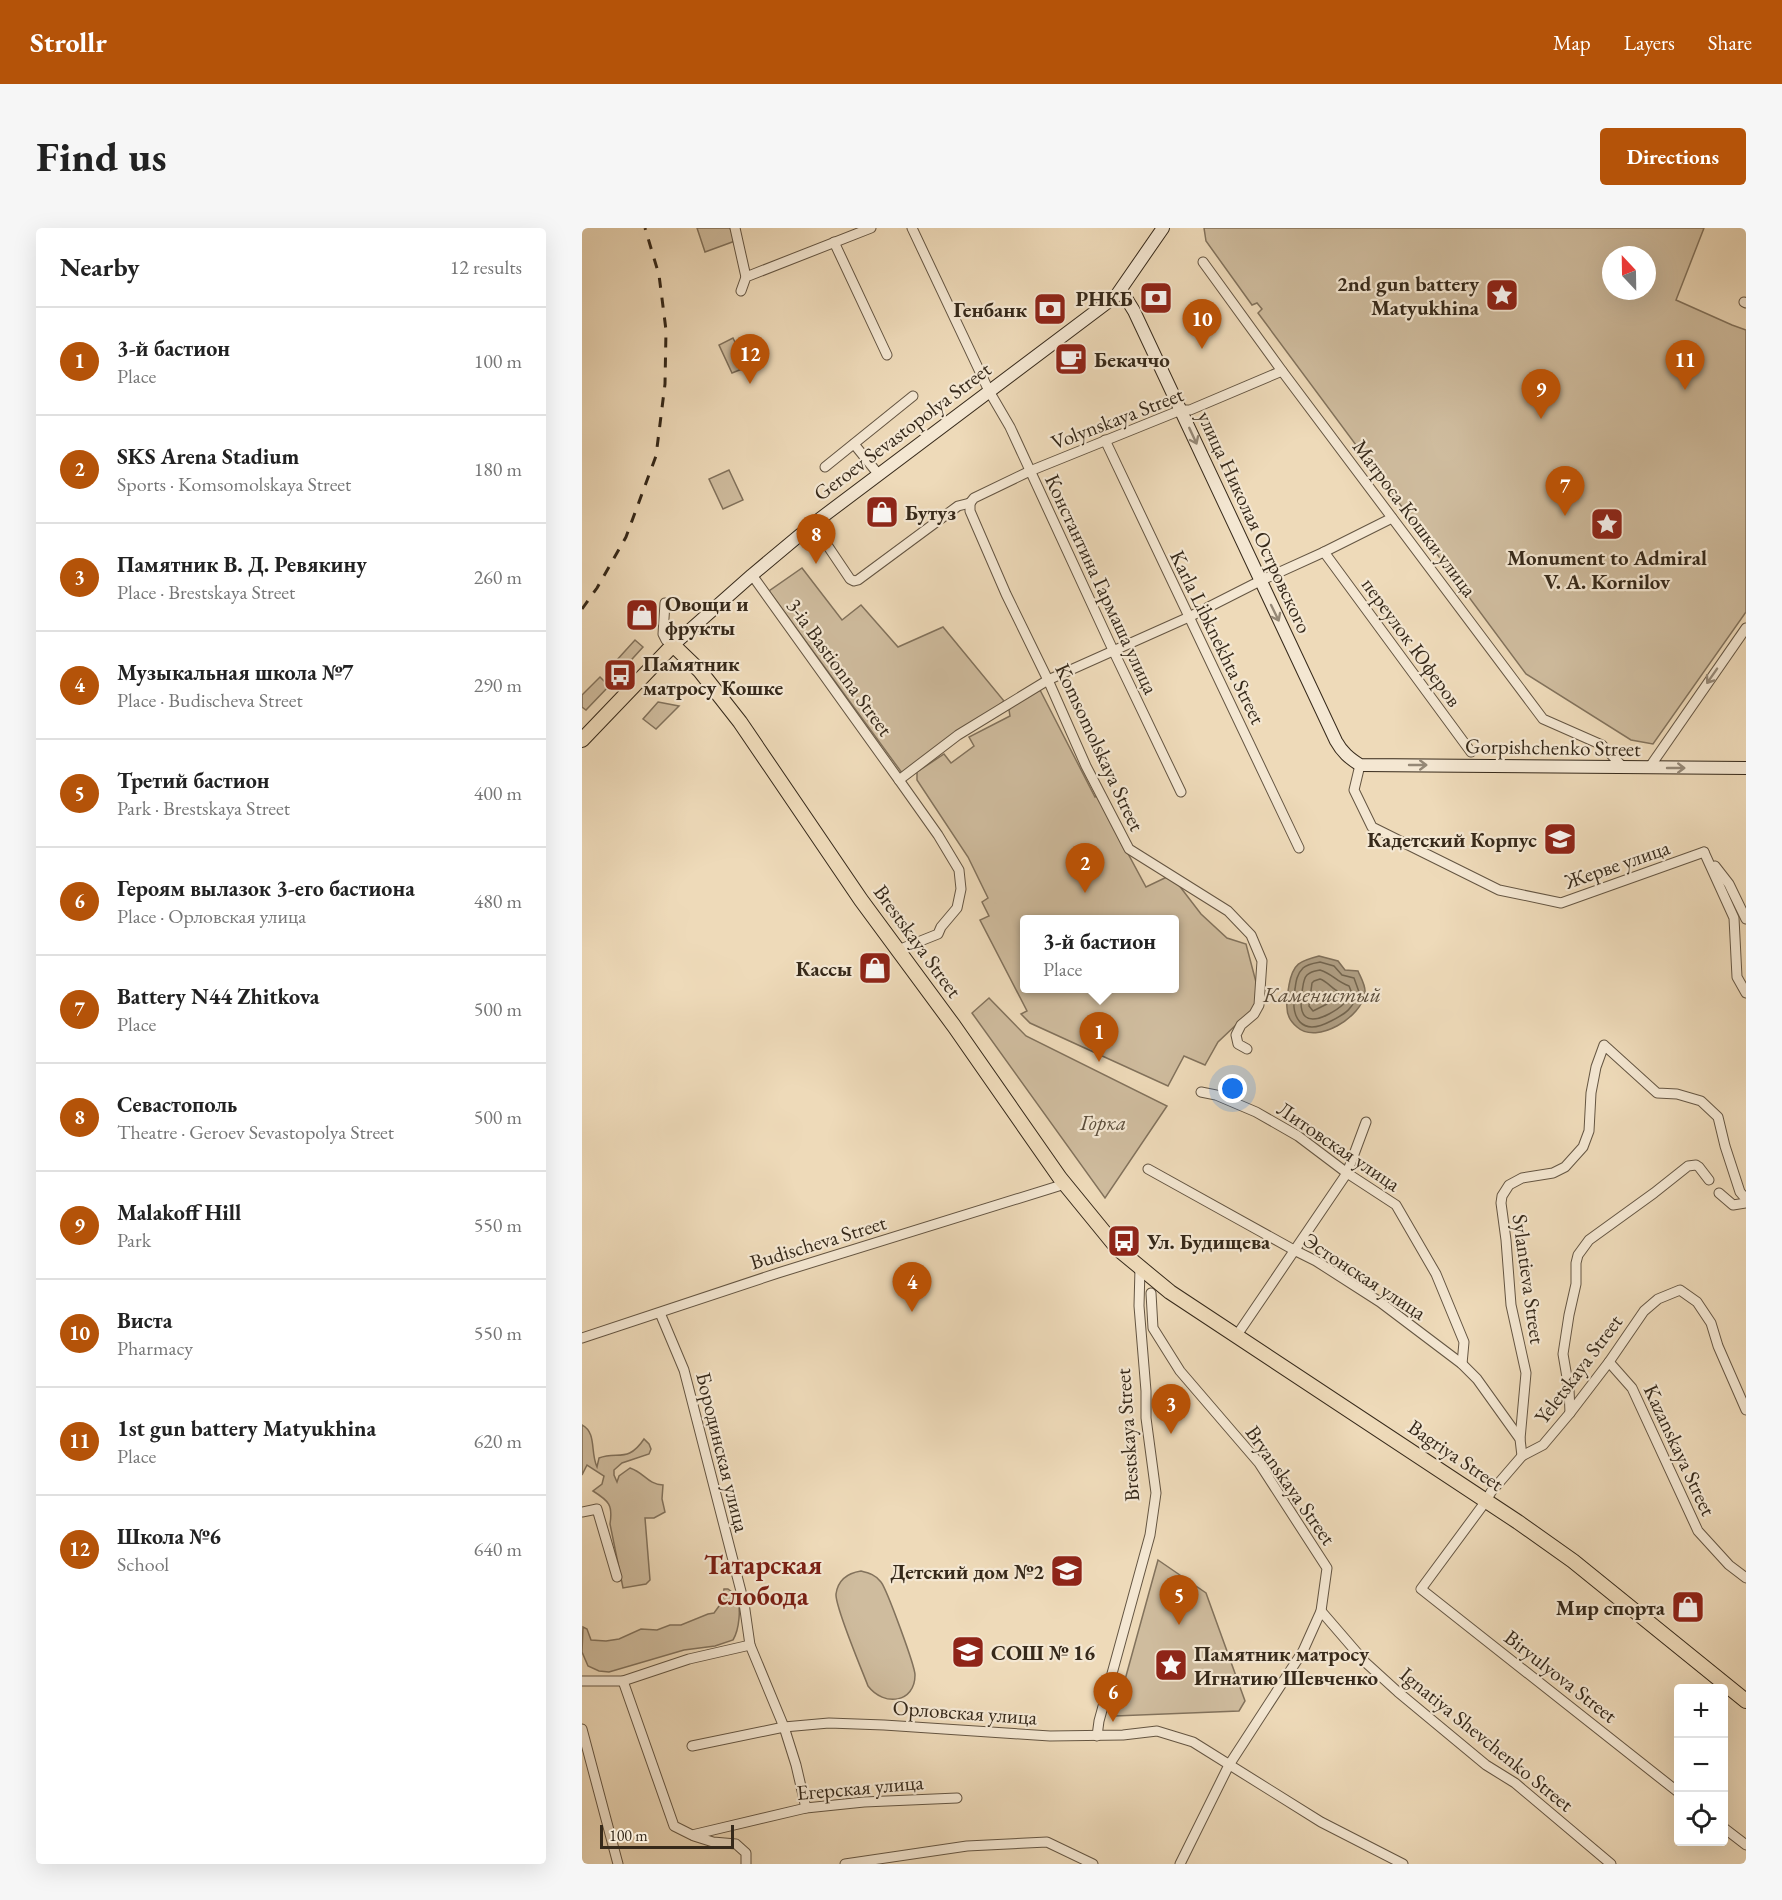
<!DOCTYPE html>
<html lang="en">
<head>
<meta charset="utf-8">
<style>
	:root { --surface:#fff; --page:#f6f6f6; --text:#222; --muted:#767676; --line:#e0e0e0; --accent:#b45309 }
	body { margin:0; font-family:"EB Garamond",serif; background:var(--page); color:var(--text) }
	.controls { position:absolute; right:18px; bottom:18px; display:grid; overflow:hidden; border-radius:6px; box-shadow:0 6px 24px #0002 }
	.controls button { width:54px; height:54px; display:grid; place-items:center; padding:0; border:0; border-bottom:2px solid var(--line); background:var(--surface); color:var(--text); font:30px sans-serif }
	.compass { position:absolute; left:1020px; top:18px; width:54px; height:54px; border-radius:50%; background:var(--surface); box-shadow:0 6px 24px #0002; rotate:338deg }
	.scale { position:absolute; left:18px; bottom:15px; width:134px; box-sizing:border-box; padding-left:6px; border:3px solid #36291a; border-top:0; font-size:16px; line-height:21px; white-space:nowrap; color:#36291a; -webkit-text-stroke:4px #f4e7d2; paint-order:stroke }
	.you { position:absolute; left:651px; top:861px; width:21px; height:21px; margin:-15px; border:4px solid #fff; border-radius:50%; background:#1a73e8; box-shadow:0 0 0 9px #1a73e833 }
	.badge { display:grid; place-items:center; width:39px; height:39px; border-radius:50%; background:var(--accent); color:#fff; font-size:20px; font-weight:700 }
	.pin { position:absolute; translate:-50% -50px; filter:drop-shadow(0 2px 3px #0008) }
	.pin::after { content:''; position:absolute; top:32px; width:21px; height:18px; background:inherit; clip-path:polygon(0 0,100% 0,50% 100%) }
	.popup { position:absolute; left:438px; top:687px; width:159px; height:78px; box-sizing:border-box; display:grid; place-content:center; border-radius:6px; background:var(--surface); filter:drop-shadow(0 2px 4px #0005); font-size:20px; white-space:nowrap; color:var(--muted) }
	.popup b { font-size:22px; color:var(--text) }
	.popup::after { content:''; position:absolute; left:50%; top:100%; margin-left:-12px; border:12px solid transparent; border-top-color:var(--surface) }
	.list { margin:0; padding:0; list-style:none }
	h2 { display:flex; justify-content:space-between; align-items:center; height:78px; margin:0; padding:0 24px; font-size:26px }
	h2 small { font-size:20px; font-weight:400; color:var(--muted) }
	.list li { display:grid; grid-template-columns:39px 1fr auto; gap:18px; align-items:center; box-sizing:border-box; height:108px; padding:0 24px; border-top:2px solid var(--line) }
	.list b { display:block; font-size:22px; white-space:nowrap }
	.list p { margin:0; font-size:20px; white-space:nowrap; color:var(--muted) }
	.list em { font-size:20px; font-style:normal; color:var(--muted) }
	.icon { flex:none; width:33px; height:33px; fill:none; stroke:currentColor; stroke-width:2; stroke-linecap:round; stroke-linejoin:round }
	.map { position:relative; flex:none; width:1164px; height:1636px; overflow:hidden; border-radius:6px }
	header { display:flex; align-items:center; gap:36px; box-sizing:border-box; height:84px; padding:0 30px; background:var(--accent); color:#fff }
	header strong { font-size:28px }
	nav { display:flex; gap:33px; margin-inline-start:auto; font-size:21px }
	.intro { display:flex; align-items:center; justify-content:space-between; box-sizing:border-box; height:144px; padding:0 36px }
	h1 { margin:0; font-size:42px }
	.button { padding:15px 27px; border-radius:6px; background:var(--accent); color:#fff; font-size:21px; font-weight:700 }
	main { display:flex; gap:36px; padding:0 36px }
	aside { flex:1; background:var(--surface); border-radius:6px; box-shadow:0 6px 24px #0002 }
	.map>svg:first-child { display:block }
	.green { fill:#cfbc9e; stroke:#82725c; stroke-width:1.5; fill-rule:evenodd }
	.water { fill:#af9e83; stroke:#7f6f59; stroke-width:1.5 }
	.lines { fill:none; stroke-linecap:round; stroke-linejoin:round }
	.shore { stroke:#72644e; stroke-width:1.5 }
	.street-casing { stroke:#645542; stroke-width:11 }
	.secondary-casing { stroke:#36291a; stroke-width:14 }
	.primary-casing { stroke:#36291a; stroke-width:16 }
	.street { stroke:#f4e7d2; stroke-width:9 }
	.secondary { stroke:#f4e7d2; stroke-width:12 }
	.primary { stroke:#eedab9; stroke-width:14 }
	.rail { stroke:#36291a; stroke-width:3; stroke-dasharray:10 10; stroke-linecap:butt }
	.oneway { stroke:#958876 }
	.labels { text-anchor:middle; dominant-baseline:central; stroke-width:4.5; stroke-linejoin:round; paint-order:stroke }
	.poi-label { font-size:21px; font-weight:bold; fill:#36291a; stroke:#f4e7d2; text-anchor:end }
	.street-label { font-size:21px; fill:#36291a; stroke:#f4e7d2 }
	.park-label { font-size:21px; font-style:italic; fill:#5c4e3b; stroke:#f4e7d2 }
	.water-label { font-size:22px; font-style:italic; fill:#5a4c3a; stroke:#f4e7d2 }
	.district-label { font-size:27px; font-weight:bold; fill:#7a1f14; stroke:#f4e7d2 }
</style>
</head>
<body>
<header>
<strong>Strollr</strong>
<nav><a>Map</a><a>Layers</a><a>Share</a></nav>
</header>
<div class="intro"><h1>Find us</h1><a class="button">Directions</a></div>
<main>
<aside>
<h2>Nearby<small>12 results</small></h2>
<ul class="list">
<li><span class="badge">1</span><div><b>3-й бастион</b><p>Place</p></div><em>100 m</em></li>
<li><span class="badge">2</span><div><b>SKS Arena Stadium</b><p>Sports · Komsomolskaya Street</p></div><em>180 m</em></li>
<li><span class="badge">3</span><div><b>Памятник В. Д. Ревякину</b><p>Place · Brestskaya Street</p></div><em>260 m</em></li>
<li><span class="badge">4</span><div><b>Музыкальная школа №7</b><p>Place · Budischeva Street</p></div><em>290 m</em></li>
<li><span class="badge">5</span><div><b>Третий бастион</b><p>Park · Brestskaya Street</p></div><em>400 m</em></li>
<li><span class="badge">6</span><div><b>Героям вылазок 3-его бастиона</b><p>Place · Орловская улица</p></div><em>480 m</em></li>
<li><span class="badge">7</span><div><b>Battery N44 Zhitkova</b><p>Place</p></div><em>500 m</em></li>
<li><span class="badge">8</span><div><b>Севастополь</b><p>Theatre · Geroev Sevastopolya Street</p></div><em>500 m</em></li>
<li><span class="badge">9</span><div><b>Malakoff Hill</b><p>Park</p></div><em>550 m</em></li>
<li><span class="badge">10</span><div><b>Виста</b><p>Pharmacy</p></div><em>550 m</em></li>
<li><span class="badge">11</span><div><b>1st gun battery Matyukhina</b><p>Place</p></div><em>620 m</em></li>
<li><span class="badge">12</span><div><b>Школа №6</b><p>School</p></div><em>640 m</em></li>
</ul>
</aside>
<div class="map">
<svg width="1164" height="1636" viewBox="0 0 1164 1636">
	<rect width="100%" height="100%" fill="#eedab9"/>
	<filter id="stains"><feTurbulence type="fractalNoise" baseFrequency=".00333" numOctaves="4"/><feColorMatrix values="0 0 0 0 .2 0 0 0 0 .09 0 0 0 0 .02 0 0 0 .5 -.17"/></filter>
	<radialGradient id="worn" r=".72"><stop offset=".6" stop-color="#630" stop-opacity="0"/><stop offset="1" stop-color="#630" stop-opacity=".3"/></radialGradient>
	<g class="green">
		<path d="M115 0H148L153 13 123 24Z"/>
		<path d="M622 0H1122L1094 72 1150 97 1164 102V384L1071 516 1049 512 944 446 676 85 680 81 675 75 670 77 624 13ZM1029 27H1065V63H1029Z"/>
		<path d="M151 110 165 139 150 145 137 117Z"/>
		<path d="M147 242 161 272 141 281 127 251Z"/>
		<path d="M220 340 260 392 279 377 316 419 361 399 422 473 376 507 320 545 187 363Z"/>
		<path d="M53 412 61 419 32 451 24 444Z"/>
		<path d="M18 449 27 458 4 482 0 479V467Z"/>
		<path d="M458 462 513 569 515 568 564 659 589 647 619 686 645 710 664 716 674 754V778L636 814 623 837 602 828 586 858 448 795 439 786 445 783 398 692 407 688 400 674 406 670 386 629 335 552V544L362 526 369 535 392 518 387 509 428 488 427 482 430 477ZM442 692H592V760H442Z"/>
		<path d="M76 474 97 478 74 501 61 491Z"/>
		<path d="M407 770 444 808 585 878 523 970 390 785Z"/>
		<path d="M0 1197C15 1205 8 1224 15 1239L17 1230C36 1223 46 1235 62 1211L67 1216 69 1221 67 1226 40 1235 32 1242V1247L35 1254 37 1248 48 1240C63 1245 65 1256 81 1257L80 1271 83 1284 72 1290H63L68 1352 64 1356 41 1360 28 1296C31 1277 27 1273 11 1263L20 1256 22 1248 5 1237 0 1247Z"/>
		<path d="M576 1332 624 1365 663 1473 657 1483 533 1488Z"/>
		<path d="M279 1343C287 1345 294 1347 299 1354 305 1362 333 1438 333 1447 333 1475 302 1479 286 1458 280 1442 253 1379 254 1366 256 1352 266 1345 279 1343Z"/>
		<path d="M142 1361H146C149 1363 152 1365 154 1368 160 1379 157 1402 151 1412L133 1418 102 1422 27 1444 17 1443 6 1438 0 1424 1 1399 5 1401 9 1412 24 1413 37 1411 59 1401 75 1402 88 1397H99L126 1386 132 1385 140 1374Z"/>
	</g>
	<path class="water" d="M737 728 756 733 763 742 776 743C779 750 784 758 783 765 780 789 735 817 715 799 709 794 705 788 705 780 704 772 706 764 707 757 711 735 718 733 737 728Z"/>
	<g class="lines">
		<g class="shore">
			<path d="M738 734 752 738 760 747 772 750 777 764C770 781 765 785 749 793 719 809 708 790 713 761 714 753 715 746 721 740 725 736 732 735 738 734Z"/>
			<path d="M738 742C751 746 753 753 767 758L769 763C765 775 758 780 747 786 724 798 716 788 720 764 721 759 721 751 725 747 729 743 733 743 738 742Z"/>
			<path d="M738 751C745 753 750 761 757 764L758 767 749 774 731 783 727 778 730 755 732 753Z"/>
		</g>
		<g class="street-casing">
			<g id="street">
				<path d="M153 0 164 49"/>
				<path d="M330 0 407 163 428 199 531 422 599 564"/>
				<path d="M252 14 305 127"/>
				<path d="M621 34 700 143 961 491 1020 517 1041 539"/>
				<path d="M159 63 164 49 289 0"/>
				<path d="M1162 74 1164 75"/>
				<path d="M523 212 717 620"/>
				<path d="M272 216 297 247"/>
				<path d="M243 239 331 168"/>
				<path d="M388 275V283L424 366 466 452 504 538 547 621 646 683 669 707 680 733 677 777 672 786 659 797 654 807 656 816 665 821"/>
				<path d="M388 275 392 270 448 243 599 182H608L700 143"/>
				<path d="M231 296 268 351 272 353 276 352 376 278 388 275"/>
				<path d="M742 324 889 524"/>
				<path d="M170 347 317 552 356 607 377 642 379 661 375 680 359 699 356 706 316 722"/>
				<path d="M83 375 81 406 84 412 91 417"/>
				<path d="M778 537 772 562 790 599 917 662 979 675 1122 624"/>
				<path d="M1067 540 1164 400"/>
				<path d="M317 552 376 507 466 452 607 389 678 353 742 324 810 290"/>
				<path d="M1122 624 1152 690 1155 749 1164 765"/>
				<path d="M1133 638 1147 656 1164 691"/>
				<path d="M619 864 634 867 674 884 716 908 765 945 814 977 854 1046 882 1114 880 1136"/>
				<path d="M566 941 712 1022 734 1033 798 1074 880 1136 895 1151 938 1211 940 1228"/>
				<path d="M1137 965 1151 977 1164 975"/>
				<path d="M569 1065 571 1100 598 1143 677 1235 745 1340 739 1383 721 1423 647 1537 598 1636"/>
				<path d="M78 1085 102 1142 162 1375 168 1417 202 1499 214 1537 224 1580"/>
				<path d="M655 1107 765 945 784 894"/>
				<path d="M0 1110 196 1045 483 956"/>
				<path d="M1027 1134 1050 1160 1116 1303 1147 1337 1164 1350"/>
				<path d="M988 1185 987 1161 981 1126 987 1087 994 1056V1035L996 1027 1007 1012 1072 965 1106 938 1114 937 1117 939 1127 952"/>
				<path d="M938 1211 944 1145 929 1077 924 1012 919 975 920 968 927 957 940 950 971 945 983 939 1001 919 1007 903 1009 865 1014 839 1022 817 1075 865 1095 866 1119 873 1136 889 1143 918 1158 964 1164 971"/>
				<path d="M0 1284 15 1281 35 1349"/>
				<path d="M739 1383 783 1434 816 1464 904 1537 933 1555 1029 1636"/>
				<path d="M0 1453H41L107 1431 168 1417"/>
				<path d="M41 1453 92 1598 110 1607 224 1580 282 1574 375 1570"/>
				<path d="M0 1501 36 1636"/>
				<path d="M515 1508 517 1493 568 1307 574 1265 564 1190V1163L557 1078 558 1040"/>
				<path d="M110 1518 202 1499 247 1495 302 1497 468 1508 541 1507 575 1503 611 1514 739 1594 821 1636"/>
				<path d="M1096 1564 839 1361 904 1273 909 1264 940 1228 961 1217 988 1185 1027 1134 1062 1083 1076 1071 1098 1062 1115 1074 1129 1095 1136 1118 1164 1182"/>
				<path d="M1142 1600 1164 1617"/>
				<path d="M112 1608 131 1614 154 1616 164 1625V1636"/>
				<path d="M263 1636 385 1618 465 1614 511 1636"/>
			</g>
		</g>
		<g class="secondary-casing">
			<g id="secondary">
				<path d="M539 62 552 83 754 513C760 524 767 530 778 537L1164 540"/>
				<path d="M91 417 170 347 231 296 534 68 581 0"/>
			</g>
		</g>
		<g class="primary-casing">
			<path id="primary" d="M0 512 91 417 118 443 158 494 279 672 372 798 478 950 536 1021 588 1064 936 1294 991 1333 1164 1473"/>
		</g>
		<use href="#street" class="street"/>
		<use href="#secondary" class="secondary"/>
		<use href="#primary" class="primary"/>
		<path class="rail" d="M0 381 15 360 44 309 74 228 83 156 84 102 77 47 63 0"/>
	</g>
	<defs><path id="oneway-shaft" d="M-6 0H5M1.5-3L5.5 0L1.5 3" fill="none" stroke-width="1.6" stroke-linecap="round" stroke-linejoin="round" transform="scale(1.5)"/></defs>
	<g class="oneway">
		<use href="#oneway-shaft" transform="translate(611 208) rotate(65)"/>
		<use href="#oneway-shaft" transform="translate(693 385) rotate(64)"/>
		<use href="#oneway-shaft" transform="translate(1130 448) rotate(125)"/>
		<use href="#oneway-shaft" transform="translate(836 537)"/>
		<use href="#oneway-shaft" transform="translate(1094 540)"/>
	</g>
	<defs>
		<g id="sight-square" transform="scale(1.725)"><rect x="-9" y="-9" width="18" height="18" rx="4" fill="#8f2418" stroke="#f4e7d2"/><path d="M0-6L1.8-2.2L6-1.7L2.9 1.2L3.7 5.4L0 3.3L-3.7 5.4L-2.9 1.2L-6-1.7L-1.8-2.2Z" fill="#fff"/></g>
		<g id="bank-square" transform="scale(1.725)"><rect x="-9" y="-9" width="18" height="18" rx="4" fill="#8f2418" stroke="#f4e7d2"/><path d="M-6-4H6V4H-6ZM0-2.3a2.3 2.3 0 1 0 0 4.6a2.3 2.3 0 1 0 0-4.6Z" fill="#fff"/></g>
		<g id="cafe-square" transform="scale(1.725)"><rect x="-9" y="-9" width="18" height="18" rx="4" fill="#8f2418" stroke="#f4e7d2"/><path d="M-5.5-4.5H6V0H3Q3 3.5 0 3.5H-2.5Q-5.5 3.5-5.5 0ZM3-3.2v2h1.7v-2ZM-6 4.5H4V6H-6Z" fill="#fff"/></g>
		<g id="shop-square" transform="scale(1.725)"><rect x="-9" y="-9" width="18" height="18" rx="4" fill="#8f2418" stroke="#f4e7d2"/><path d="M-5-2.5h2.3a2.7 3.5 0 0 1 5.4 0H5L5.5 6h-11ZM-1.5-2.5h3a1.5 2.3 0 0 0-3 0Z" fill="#fff"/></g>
		<g id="bus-square" transform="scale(1.725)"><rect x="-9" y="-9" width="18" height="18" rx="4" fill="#8f2418" stroke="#f4e7d2"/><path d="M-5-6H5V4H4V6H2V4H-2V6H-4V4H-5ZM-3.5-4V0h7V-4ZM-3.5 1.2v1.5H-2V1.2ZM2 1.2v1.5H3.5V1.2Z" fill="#fff"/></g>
		<g id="school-square" transform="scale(1.725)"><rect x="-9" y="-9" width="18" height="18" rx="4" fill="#8f2418" stroke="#f4e7d2"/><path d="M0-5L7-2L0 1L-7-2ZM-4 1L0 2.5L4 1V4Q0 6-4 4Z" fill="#fff"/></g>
	</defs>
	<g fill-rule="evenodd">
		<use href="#sight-square" x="920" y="67"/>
		<use href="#bank-square" x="574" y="70"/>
		<use href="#bank-square" x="468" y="81"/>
		<use href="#cafe-square" x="489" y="131"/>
		<use href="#shop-square" x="300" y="284"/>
		<use href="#sight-square" x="1025" y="296"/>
		<use href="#shop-square" x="60" y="387"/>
		<use href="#bus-square" x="38" y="447"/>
		<use href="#school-square" x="978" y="611"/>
		<use href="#shop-square" x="293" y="740"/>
		<use href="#bus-square" x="542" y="1013"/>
		<use href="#school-square" x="485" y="1343"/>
		<use href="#shop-square" x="1106" y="1379"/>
		<use href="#school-square" x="386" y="1424"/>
		<use href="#sight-square" x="589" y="1437"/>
	</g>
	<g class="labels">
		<g class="poi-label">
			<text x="897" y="55">2nd gun battery<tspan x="897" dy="24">Matyukhina</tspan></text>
			<text x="551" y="70">РНКБ</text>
			<text x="445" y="81">Генбанк</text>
			<text x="512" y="131" text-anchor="start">Бекаччо</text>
			<text x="323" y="284" text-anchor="start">Бутуз</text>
			<text x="1025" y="329" text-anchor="middle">Monument to Admiral<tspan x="1025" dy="24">V. A. Kornilov</tspan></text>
			<text x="83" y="375" text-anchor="start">Овощи и<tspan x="83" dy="24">фрукты</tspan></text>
			<text x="61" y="435" text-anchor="start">Памятник<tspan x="61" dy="24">матросу Кошке</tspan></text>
			<text x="955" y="611">Кадетский Корпус</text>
			<text x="270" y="740">Кассы</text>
			<text x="565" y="1013" text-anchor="start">Ул. Будищева</text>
			<text x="462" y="1343">Детский дом №2</text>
			<text x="1083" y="1379">Мир спорта</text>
			<text x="409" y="1424" text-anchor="start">СОШ № 16</text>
			<text x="612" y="1425" text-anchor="start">Памятник матросу<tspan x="612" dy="24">Игнатию Шевченко</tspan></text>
		</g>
		<g class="street-label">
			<text transform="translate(535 190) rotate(-21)">Volynskaya Street</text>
			<text transform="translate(320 203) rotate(-37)">Geroev Sevastopolya Street</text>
			<text transform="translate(833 290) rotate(53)">Матроса Кошки улица</text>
			<text transform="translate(673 294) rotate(65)">улица Николая Островского</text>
			<text transform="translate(520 356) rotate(65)">Константина Гармаша улица</text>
			<text transform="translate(636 409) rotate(64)">Karla Libknekhta Street</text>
			<text transform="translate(830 414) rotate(54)">переулок Юферов</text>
			<text transform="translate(258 439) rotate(54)">3-ia Bastionna Street</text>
			<text transform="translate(518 519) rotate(65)">Komsomolskaya Street</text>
			<text transform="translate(971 519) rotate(1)">Gorpishchenko Street</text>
			<text transform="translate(1035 636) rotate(-19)">Жерве улица</text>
			<text transform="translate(336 713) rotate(54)">Brestskaya Street</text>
			<text transform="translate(757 918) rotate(34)">Литовская улица</text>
			<text transform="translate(236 1014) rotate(-17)">Budischeva Street</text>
			<text transform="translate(783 1048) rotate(33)">Эстонская улица</text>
			<text transform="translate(947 1051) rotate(82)">Sylantieva Street</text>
			<text transform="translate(996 1141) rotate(-53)">Yeletskaya Street</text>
			<text transform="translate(545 1207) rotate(-94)">Brestskaya Street</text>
			<text transform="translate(1098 1222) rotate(65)">Kazanskaya Street</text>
			<text transform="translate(141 1224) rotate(76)">Бородинская улица</text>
			<text transform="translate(874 1227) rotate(34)">Bagriya Street</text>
			<text transform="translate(709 1257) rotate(55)">Bryanskaya Street</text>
			<text transform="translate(979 1448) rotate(38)">Biryulyova Street</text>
			<text transform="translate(383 1484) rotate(4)">Орловская улица</text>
			<text transform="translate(905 1511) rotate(39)">Ignatiya Shevchenko Street</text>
			<text transform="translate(278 1559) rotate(-5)">Егерская улица</text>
		</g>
		<g class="park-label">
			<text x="521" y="894">Горка</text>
		</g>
		<g class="water-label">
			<text x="740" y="766">Каменистый</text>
		</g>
		<g class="district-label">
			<text x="181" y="1336">Татарская<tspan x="181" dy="31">слобода</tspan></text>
		</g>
	</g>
	<rect width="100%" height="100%" filter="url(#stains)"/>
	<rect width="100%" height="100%" fill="url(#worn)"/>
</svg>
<div class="controls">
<button>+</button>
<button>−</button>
<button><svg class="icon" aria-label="locate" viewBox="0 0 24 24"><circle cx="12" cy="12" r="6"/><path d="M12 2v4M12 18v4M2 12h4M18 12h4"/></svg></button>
</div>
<svg class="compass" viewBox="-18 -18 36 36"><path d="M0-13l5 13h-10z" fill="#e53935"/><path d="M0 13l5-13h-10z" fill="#767676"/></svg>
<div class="scale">100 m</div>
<div class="you"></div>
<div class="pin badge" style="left:517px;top:834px">1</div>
<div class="popup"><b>3-й бастион</b>Place</div>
<div class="pin badge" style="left:503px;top:665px">2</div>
<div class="pin badge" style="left:589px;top:1206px">3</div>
<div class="pin badge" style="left:330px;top:1084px">4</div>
<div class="pin badge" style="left:597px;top:1397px">5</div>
<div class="pin badge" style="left:531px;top:1494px">6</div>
<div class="pin badge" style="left:983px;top:288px">7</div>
<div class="pin badge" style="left:234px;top:336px">8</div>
<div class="pin badge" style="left:959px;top:191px">9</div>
<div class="pin badge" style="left:620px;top:121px">10</div>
<div class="pin badge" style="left:1103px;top:162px">11</div>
<div class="pin badge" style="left:168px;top:156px">12</div>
</div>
</main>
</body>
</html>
